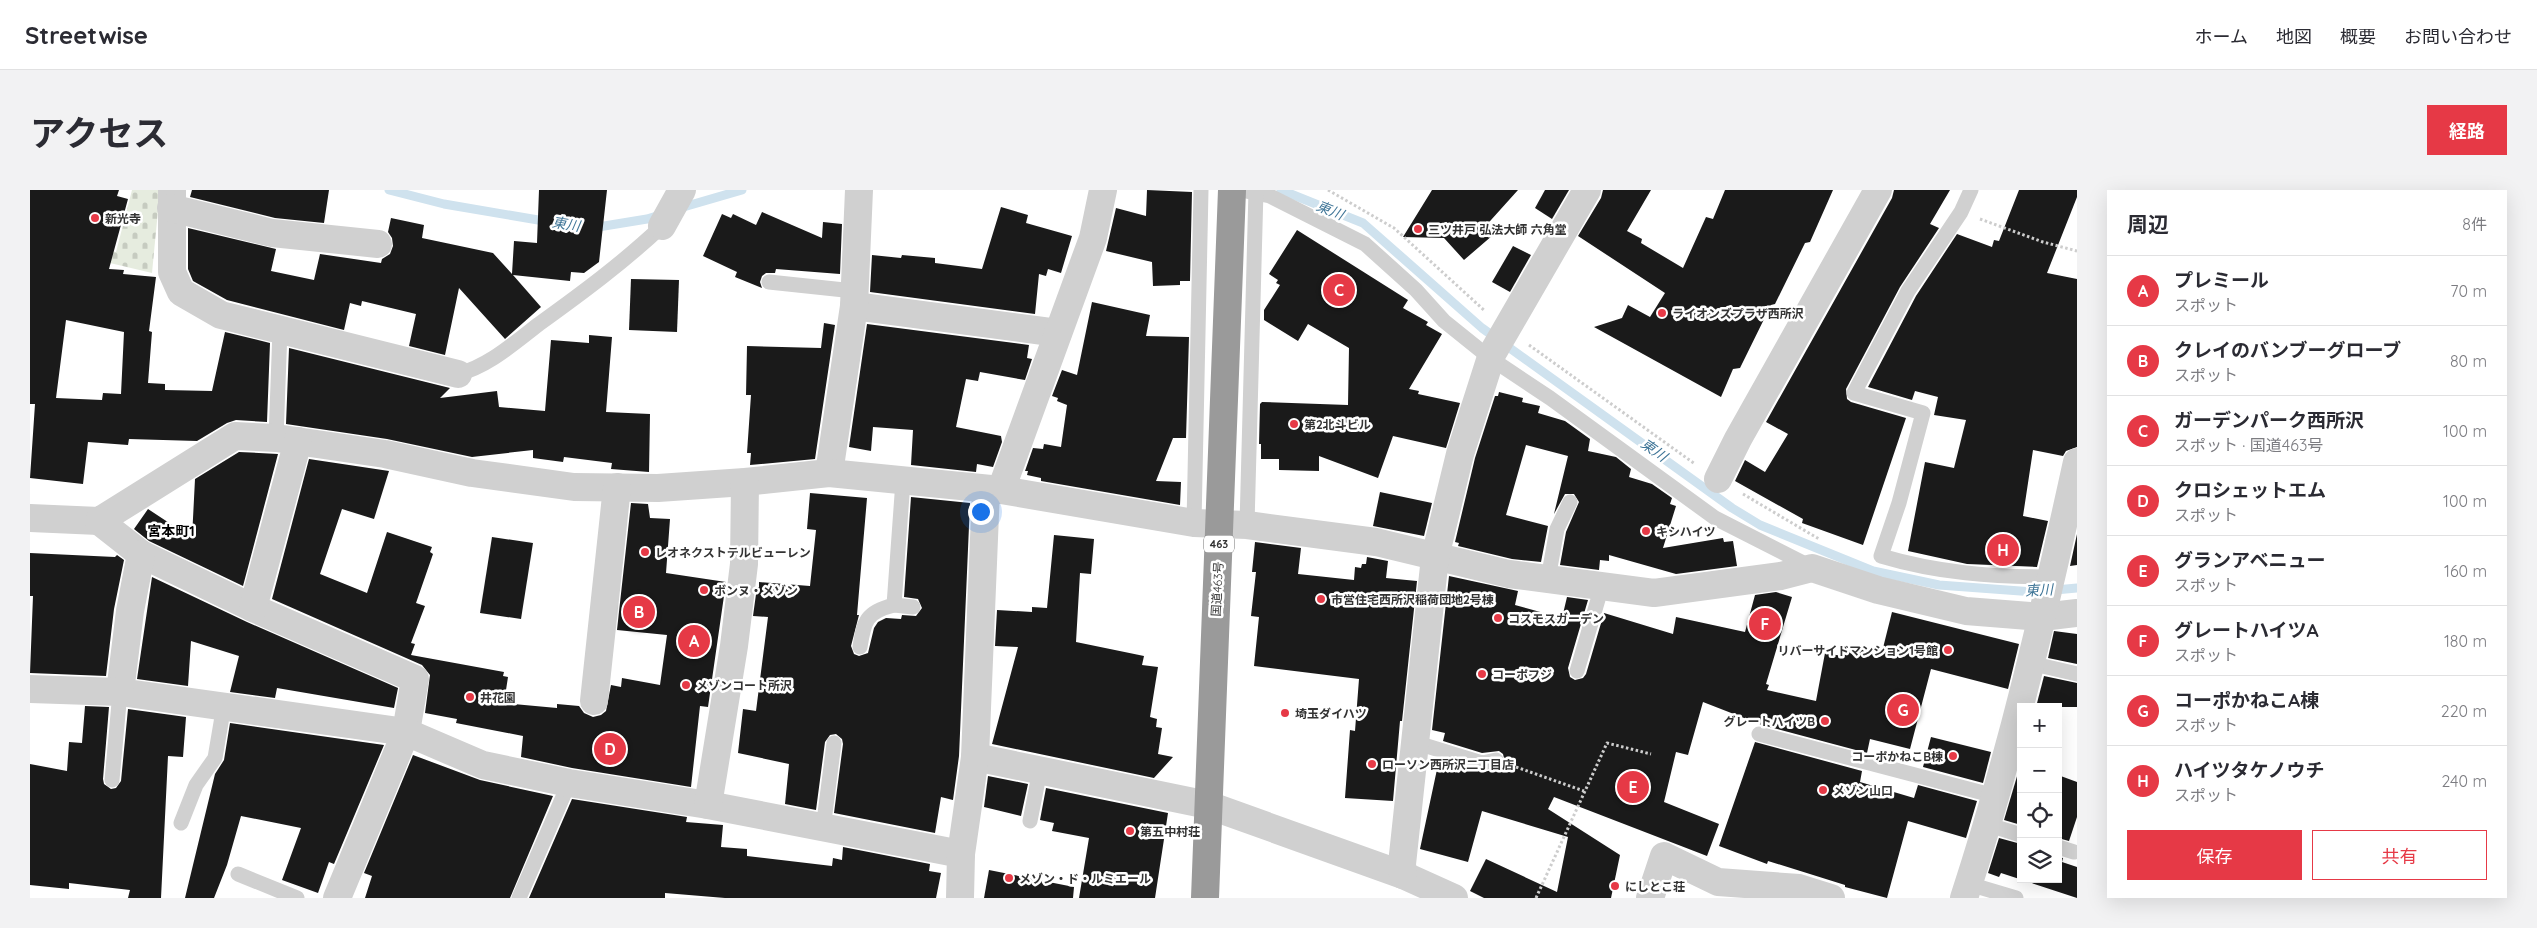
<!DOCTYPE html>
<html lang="ja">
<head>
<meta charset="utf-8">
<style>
	:root { --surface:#fff; --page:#f2f2f3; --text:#2b2b33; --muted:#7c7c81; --line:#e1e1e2; --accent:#e63946 }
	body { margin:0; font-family:Quicksand,"Noto Sans JP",sans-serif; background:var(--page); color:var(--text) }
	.controls { position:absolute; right:15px; bottom:15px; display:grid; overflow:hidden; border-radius:0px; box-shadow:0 5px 20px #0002 }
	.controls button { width:45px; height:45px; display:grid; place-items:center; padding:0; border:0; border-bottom:1px solid var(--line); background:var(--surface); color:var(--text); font:25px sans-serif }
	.you { position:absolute; left:950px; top:321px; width:18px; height:18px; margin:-12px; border:4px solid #fff; border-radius:50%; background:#1a73e8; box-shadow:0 0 0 8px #1a73e833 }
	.badge { display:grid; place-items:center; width:32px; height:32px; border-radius:50%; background:var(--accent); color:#fff; font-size:16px; font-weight:700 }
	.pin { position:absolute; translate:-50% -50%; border:2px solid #fff; box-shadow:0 1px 5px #0006 }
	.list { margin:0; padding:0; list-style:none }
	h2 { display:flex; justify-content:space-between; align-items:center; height:65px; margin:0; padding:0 20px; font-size:21px }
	h2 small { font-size:16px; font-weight:400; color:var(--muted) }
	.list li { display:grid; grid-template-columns:32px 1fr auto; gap:15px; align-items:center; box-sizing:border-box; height:70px; padding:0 20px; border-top:1px solid var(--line) }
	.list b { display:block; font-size:19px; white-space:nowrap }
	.list p { margin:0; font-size:16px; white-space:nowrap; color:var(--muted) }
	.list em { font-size:16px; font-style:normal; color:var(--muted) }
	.actions { display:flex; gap:10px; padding:15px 20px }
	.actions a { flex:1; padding:11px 0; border:1px solid var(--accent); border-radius:0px; text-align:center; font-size:18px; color:var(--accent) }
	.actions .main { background:var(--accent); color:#fff }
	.icon { flex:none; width:28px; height:28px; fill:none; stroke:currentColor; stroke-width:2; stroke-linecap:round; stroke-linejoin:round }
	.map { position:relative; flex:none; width:2047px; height:708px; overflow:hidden; border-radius:0px }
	header { display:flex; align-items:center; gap:30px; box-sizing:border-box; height:70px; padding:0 25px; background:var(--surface); border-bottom:1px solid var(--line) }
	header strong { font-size:24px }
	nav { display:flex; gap:28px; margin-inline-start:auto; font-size:18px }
	.intro { display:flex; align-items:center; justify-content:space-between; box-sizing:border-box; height:120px; padding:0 30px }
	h1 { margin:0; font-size:35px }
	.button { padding:12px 22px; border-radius:0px; background:var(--accent); color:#fff; font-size:18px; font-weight:700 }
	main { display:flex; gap:30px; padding:0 30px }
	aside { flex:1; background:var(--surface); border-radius:0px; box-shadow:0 5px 20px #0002 }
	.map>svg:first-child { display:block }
	.cemetery { fill:url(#cemetery-stones) }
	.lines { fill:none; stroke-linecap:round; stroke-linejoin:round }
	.stream { stroke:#cfe2ee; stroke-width:9 }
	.building { fill:#1a1a1a; fill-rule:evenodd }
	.path { stroke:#cdcdcd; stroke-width:3; stroke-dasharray:2.5 2.5; stroke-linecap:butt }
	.lane { stroke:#d0d0d0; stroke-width:15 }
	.street { stroke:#d0d0d0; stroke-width:28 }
	.highway { stroke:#9a9a9a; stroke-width:28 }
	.poi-dot { fill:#e63946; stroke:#fff; stroke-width:2 }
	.labels { text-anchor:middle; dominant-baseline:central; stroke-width:5; stroke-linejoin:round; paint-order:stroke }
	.shield { fill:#fff; stroke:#707070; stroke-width:1 }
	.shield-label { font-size:11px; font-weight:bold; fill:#333 }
	.poi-label { font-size:12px; font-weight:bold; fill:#333; stroke:#fff; text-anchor:start }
	.street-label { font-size:12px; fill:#333; stroke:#fff }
	.water-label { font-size:14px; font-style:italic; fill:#3f7597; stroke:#fff }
	.neighbourhood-label { font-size:14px; font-weight:bold; fill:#000; stroke:#fff }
</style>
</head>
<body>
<header>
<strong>Streetwise</strong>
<nav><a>ホーム</a><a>地図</a><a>概要</a><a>お問い合わせ</a></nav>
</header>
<div class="intro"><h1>アクセス</h1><a class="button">経路</a></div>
<main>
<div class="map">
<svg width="2047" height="708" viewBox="0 0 2047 708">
	<defs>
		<pattern id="cemetery-stones" width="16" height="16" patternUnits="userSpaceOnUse" patternTransform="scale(1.25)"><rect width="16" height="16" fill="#e6ecdf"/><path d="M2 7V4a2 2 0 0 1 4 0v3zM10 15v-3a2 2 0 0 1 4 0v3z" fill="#c6cbc0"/></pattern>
	</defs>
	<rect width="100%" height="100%" fill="#fff"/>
	<path class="cemetery" d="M102 0H130L122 83 80 73 0 39 86 62Z"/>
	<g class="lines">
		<g class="stream">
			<path d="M359 0 414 14 520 32"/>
			<path d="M1251 0 1333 33 1452 138 1702 318 1730 335 1843 381 1909 395 2004 402 2047 398"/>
			<path d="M650 18 712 0"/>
			<path d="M562 38 617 29 630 25"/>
		</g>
	</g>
	<g class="building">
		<path d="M0 0H89L87 6 98 9 79 79 94 80 93 84 126 87 119 141 122 142 118 193 135 194V200L182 201 195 142 240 153 237 232 206 230 197 233 167 251 99 249 98 255 58 252 53 294 0 288 5 214H0ZM36 130 94 142 91 204 73 203 72 210 26 208Z"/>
		<path d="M162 0H299L294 33 245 28 160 7Z"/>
		<path d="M509 0H577L569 72 554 83 541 82 540 91 483 85 511 117 475 149 429 98 415 165 379 156 386 124 332 111 331 116 320 113 314 140 197 110 163 91 158 79V38L246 59 241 81 284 90 290 64 351 73 352 69 360 64 363 56 362 48 358 42 361 28 394 35 392 48 463 63 482 84 484 51 507 53Z"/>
		<path d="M1117 0 1162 2 1160 91H1150V95L1123 96 1122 72 1076 61 1086 18 1116 26Z"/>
		<path d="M1402 0H1488L1452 40 1463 45 1434 70 1414 48 1373 47Z"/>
		<path d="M1515 0H1539L1522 29 1505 18Z"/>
		<path d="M1573 0H1621L1597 41 1612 49 1611 53 1653 78 1676 27 1683 29 1695 0H1803L1780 52 1775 53 1745 114 1741 115 1710 178 1703 179 1691 207 1564 137 1592 128 1598 115 1620 127 1635 103 1548 46 1571 8Z"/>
		<path d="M1864 0H1920L1900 34 1909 38 1870 97 1816 199 1817 209 1821 212 1876 228 1833 355 1772 333 1773 329 1705 291 1715 270 1735 282 1758 244 1736 232 1862 8Z"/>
		<path d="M1989 0H2047V7L2017 83 2047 89V257L2036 261 2033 266 2003 260 1993 326 2018 331 2007 377 1937 374 1878 361 1895 272 1924 278 1936 230 1904 225 1908 207 1885 201 1882 210 1838 197 1886 106 1927 44 1962 57 1964 50 1969 51Z"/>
		<path d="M971 17 998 25 996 33 1042 46 1031 83 1018 79 1016 86 1009 84 1005 124 840 102 842 65 871 68 872 65 905 68V73L952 79Z"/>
		<path d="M732 22 792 48 793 32 812 34 810 84 746 79 745 83H736L732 86 730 92 732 98 705 87 707 82 673 66 692 24 701 28 703 24 726 35Z"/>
		<path d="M1267 40 1378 110 1373 118 1398 132 1396 135 1412 144 1379 199 1389 201 1388 204 1430 213 1416 258 1363 246 1348 288 1289 266V281L1249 280V269H1231V254H1229L1230 214 1232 212 1318 215 1319 158 1278 134 1268 151 1234 130V120L1250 95 1246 93 1248 90 1239 84Z"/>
		<path d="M1483 56 1501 65 1480 102 1462 92Z"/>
		<path d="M601 89 649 90 647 142 599 140Z"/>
		<path d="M1062 112 1120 125 1116 146 1159 147 1156 248H1143L1126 291 1151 292 1150 315 1011 291V288L997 285 998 281H995L1003 258 1013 259 1014 254 1031 257 1037 215 1027 211 1028 208 1022 206 1032 180 1047 185Z"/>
		<path d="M794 133 805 135 785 269 720 275 721 263H717L721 205H716L717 156 791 158Z"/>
		<path d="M837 134 999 155 997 168 1002 169 995 190 950 182 948 191 936 189 926 237 971 246 972 252 963 277 947 274 946 282 881 275 883 240 843 237 841 261 819 257Z"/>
		<path d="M559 145 582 147 576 222 620 224 619 282 581 279 582 273 534 267 533 272 503 268V260L442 267 357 249 256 234 259 158 420 198 410 208 467 201 469 217 515 221 521 150 559 153Z"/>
		<path d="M1469 202 1493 208 1492 212 1510 216 1508 223 1535 231 1560 249 1558 261 1586 267 1601 279 1599 287 1622 294 1642 308 1640 314 1646 316 1633 358 1693 348 1694 352 1703 351 1707 376 1646 384 1579 365V371L1570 370 1569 380 1530 375 1536 342 1549 312 1544 304H1535L1524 324 1538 266 1496 255 1476 325 1518 336 1511 372 1482 369 1428 356 1429 353 1425 352 1445 268 1465 206H1468Z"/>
		<path d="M209 262 248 264 213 396 119 351 104 339 118 319 162 348 165 289Z"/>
		<path d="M279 269 359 281 344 329 312 319 290 384 337 403 357 342 402 357 400 362 403 364 386 413 395 416 381 453 385 454 381 465 474 482 473 486 478 487 474 513 527 518V514L549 516 554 523 563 527 571 525 576 521 581 495 591 497 592 488 630 495 637 445 587 440 601 313 618 314 620 328 640 329 636 383 696 392 678 517 670 516 661 597 542 578 491 567 493 546 426 533 427 529 395 523 400 485 392 475 242 409Z"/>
		<path d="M1350 302 1402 313 1394 346 1343 336Z"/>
		<path d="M780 303 837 308 827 425H829L821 456 824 464 829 466 838 463 844 438 848 432 856 428 871 429 872 425 886 426 892 418 888 409 874 407 881 307 940 313 929 566 923 610 911 607 905 643 804 623 813 554 812 549 806 544 800 545 795 552 786 620 755 614 759 574 708 563 713 519 726 521 738 427 723 426 727 397H729V392L780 396 786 340 777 339Z"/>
		<path d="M2047 344V375L2040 376Z"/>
		<path d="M1024 345 1064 349 1061 384 1050 383 1046 452 1114 466 1112 475 1128 477 1120 527 1127 529 1126 537 1132 538 1128 564 1143 567 1124 588 962 554 988 457 965 456 967 420 1002 422V417L1017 418Z"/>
		<path d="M462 347 503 353 491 429 450 423Z"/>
		<path d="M1225 352 1271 358 1268 384 1324 390 1325 377 1331 378 1332 374H1336L1337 367 1358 371 1356 388 1387 391 1372 531H1370L1363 611 1315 608 1320 540 1325 541 1329 489 1224 476 1229 427 1221 426 1226 382H1222Z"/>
		<path d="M0 363 85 367 87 365 94 370 84 419 76 486 0 483 3 406H0Z"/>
		<path d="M1419 386 1488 401 1485 415 1532 428 1537 407 1558 410 1538 478 1540 487 1545 490 1553 488 1556 484 1574 423 1643 444 1646 427 1715 442 1725 405 1746 402 1762 407 1736 494 1739 495 1737 500 1786 511 1795 463 1812 466 1814 455 1852 462 1862 422 1989 454 1978 499 1901 479 1880 559 1840 549 1837 563 1732 535 1673 512 1658 565 1646 562 1634 612 1689 634 1677 666 1524 607 1518 619 1590 665 1581 708H1454L1440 701 1456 669 1527 702 1538 647 1452 621 1438 672 1390 659 1409 570 1453 582 1468 579 1475 572 1473 564 1469 561 1452 563 1413 551 1415 543 1402 540Z"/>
		<path d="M122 387 217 432 368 498 364 518 247 498 245 508 200 502 209 466 161 451 158 496 107 489Z"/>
		<path d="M2024 441 2047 444V474L2018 468Z"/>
		<path d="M2014 486 2047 493V517H2006Z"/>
		<path d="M55 516 79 517 73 589 74 594 81 599 86 598 91 591 98 519 156 527 153 567 138 566 131 708H98L100 700 39 693V699L0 695V574L37 581 39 552 52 553Z"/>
		<path d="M200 533 354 555 304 674 299 672 288 703 252 690 271 638 211 626 197 675 184 708H155L185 584 194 570Z"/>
		<path d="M1901 547 1961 562 1953 593 1893 577Z"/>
		<path d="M1725 552 1832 581 1830 592 1884 608 1888 595 1947 611 1936 648 1878 631 1857 708 1815 697V695L1738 671 1737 674 1689 656Z"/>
		<path d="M383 565 450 590 523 606 480 708H335L342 686 334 683Z"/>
		<path d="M1991 573V635L1974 630Z"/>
		<path d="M2028 585 2047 592V627L2039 651 2028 648Z"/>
		<path d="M958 586 998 594 991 626 954 617Z"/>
		<path d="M1016 598 1138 623 1125 708H1049L1059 648 1022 641 1024 633 1010 630Z"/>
		<path d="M542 609 657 627 656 632 693 635 691 657 717 659V666L802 676 803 668 812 670 813 657 900 674 899 681 911 683 906 708H695L635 703V708H499Z"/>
		<path d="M1969 648 1991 654V689H2028V667L2033 668 2032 672 2047 677V708L1971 683 1969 687 1958 683Z"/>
		<path d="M959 680 1044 697 1043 708H954Z"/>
	</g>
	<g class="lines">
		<g class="path">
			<path d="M1298 0 1364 38 1455 121"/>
			<path d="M1950 29 2013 52 2047 61"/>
			<path d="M1499 155 1665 274"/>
			<path d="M1713 304 1789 349"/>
			<path d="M1486 577 1554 601"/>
			<path d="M1506 708 1577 553 1621 564"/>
		</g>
		<g class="lane">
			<path d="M1211 0 1240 6 1335 54 1386 100 1414 131 1460 168 1520 208 1685 328 1781 377"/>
			<path d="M1941 0 1931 22 1878 101 1824 203 1893 223 1869 313 1851 366C1908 383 1963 387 2022 387"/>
			<path d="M739 92 824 101"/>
			<path d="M428 184C459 176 484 153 509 134 552 103 594 72 632 36"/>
			<path d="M246 248 250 140"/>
			<path d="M1164 333 1171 0"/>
			<path d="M1217 335 1226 0"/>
			<path d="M1518 389 1527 339 1540 312"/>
			<path d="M864 415 883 417"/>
			<path d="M830 457C834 431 836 422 864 415L873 291"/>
			<path d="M2000 473 2047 484"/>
			<path d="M1547 481 1572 396"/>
			<path d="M1729 544 1965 606"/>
			<path d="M1387 553 1452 573 1466 570"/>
			<path d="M82 590 90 502"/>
			<path d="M1000 631 1010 580"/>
			<path d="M151 633 166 595 185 568 194 515"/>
			<path d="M1956 634 1991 645"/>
			<path d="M793 639 804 553"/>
			<path d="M2028 657 2044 662"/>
			<path d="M208 684 267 708"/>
			<path d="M1939 694 1986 708"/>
			<path d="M489 708 539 593"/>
		</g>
		<g class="street">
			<path d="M142 0V82L151 102 191 125 428 184"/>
			<path d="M141 18 242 43 348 54"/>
			<path d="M632 36 652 0"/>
			<path d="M824 116 1028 143"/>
			<path d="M799 283 824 116 829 0"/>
			<path d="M1688 289 1708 249 1848 0"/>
			<path d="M971 300 1063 48 1073 0"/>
			<path d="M0 328 69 331 205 246 246 248 355 264 442 283 544 297 628 298 715 292 799 283 971 300 1164 333 1217 335 1346 352 1479 384 1624 403 1751 386 1782 378 1848 400 1936 421 2012 427 2047 423"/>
			<path d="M69 331 111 364 223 418 385 489 376 542 307 708"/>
			<path d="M111 364 100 421 90 502 376 542 453 575 539 593 678 615 931 664"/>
			<path d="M223 418 268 251"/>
			<path d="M0 499 90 502"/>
			<path d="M564 511 587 297"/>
			<path d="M945 567 1178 615 1373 685 1424 708"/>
			<path d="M678 615 704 456 714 374 715 292"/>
			<path d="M1373 685 1372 674 1405 367 1430 264 1462 164 1557 0"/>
			<path d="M930 708 931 664 945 567 956 300"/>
			<path d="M1620 708 1634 666 1688 692 1769 698 1801 708"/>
			<path d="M1934 708C1981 565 2015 418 2047 272"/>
		</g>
		<path class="highway" d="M1175 708 1202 0"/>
	</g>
	<g class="poi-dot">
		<circle cx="65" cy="28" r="5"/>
		<circle cx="1388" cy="39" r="5"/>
		<circle cx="1632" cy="123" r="5"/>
		<circle cx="1264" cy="234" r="5"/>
		<circle cx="1616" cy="341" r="5"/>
		<circle cx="615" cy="362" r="5"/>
		<circle cx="674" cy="400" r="5"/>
		<circle cx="1291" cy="409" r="5"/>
		<circle cx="1468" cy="428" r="5"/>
		<circle cx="1918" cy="460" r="5"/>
		<circle cx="1452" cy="484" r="5"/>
		<circle cx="656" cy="495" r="5"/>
		<circle cx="440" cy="507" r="5"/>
		<circle cx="1255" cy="523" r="5"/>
		<circle cx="1795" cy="531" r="5"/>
		<circle cx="1923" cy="566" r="5"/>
		<circle cx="1342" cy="574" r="5"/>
		<circle cx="1793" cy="600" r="5"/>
		<circle cx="1100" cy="641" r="5"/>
		<circle cx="979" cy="688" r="5"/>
		<circle cx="1585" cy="696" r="5"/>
	</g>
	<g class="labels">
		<rect class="shield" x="1174" y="345.5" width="30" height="17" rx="4"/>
		<g class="shield-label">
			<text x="1189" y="354">463</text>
		</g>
		<g class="poi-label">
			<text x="75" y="28">新光寺</text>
			<text x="1398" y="39">三ツ井戸 弘法大師 六角堂</text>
			<text x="1642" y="123">ライオンズプラザ西所沢</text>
			<text x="1274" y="234">第2北斗ビル</text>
			<text x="1626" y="341">キシハイツ</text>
			<text x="625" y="362">レオネクストテルビューレン</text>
			<text x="684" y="400">ボンヌ・メゾン</text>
			<text x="1301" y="409">市営住宅西所沢稲荷団地2号棟</text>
			<text x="1478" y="428">コスモスガーデン</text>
			<text x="1908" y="460" text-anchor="end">リバーサイドマンション1号館</text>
			<text x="1462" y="484">コーポフジ</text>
			<text x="666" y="495">メゾンコート所沢</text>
			<text x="450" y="507">井花園</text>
			<text x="1265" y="523">埼玉ダイハツ</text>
			<text x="1785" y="531" text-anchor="end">グレートハイツB</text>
			<text x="1913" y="566" text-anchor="end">コーポかねこB棟</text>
			<text x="1352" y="574">ローソン西所沢二丁目店</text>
			<text x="1803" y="600">メゾン山口</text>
			<text x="1110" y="641">第五中村荘</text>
			<text x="989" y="688">メゾン・ド・ルミエール</text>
			<text x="1595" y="696">にしとこ荘</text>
		</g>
		<g class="street-label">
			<text transform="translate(1187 399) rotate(-87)">国道463号</text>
		</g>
		<g class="water-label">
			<text transform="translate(1300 20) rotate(22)">東川</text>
			<text transform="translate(536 34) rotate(9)">東川</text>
			<text transform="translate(1624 260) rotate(35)">東川</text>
			<text transform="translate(2009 400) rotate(-3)">東川</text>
		</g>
		<g class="neighbourhood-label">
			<text x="141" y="341">宮本町1</text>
		</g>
	</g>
</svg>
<div class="controls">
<button>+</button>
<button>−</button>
<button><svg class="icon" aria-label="locate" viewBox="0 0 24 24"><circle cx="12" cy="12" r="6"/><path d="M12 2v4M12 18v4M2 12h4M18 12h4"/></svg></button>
<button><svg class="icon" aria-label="layers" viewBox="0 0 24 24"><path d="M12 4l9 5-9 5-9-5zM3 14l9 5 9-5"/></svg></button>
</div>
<div class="you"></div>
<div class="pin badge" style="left:664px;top:451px">A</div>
<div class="pin badge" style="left:609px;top:422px">B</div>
<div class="pin badge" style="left:1309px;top:100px">C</div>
<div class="pin badge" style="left:580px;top:559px">D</div>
<div class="pin badge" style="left:1603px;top:597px">E</div>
<div class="pin badge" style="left:1735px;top:434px">F</div>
<div class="pin badge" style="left:1873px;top:520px">G</div>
<div class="pin badge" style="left:1973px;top:360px">H</div>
</div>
<aside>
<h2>周辺<small>8件</small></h2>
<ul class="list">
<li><span class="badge">A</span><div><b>プレミール</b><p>スポット</p></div><em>70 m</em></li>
<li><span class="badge">B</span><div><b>クレイのバンブーグローブ</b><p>スポット</p></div><em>80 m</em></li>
<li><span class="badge">C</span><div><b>ガーデンパーク西所沢</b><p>スポット · 国道463号</p></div><em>100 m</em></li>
<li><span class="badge">D</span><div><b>クロシェットエム</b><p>スポット</p></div><em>100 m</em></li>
<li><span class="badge">E</span><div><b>グランアベニュー</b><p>スポット</p></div><em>160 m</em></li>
<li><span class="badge">F</span><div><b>グレートハイツA</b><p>スポット</p></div><em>180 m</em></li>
<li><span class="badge">G</span><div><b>コーポかねこA棟</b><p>スポット</p></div><em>220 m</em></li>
<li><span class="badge">H</span><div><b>ハイツタケノウチ</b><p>スポット</p></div><em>240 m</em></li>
</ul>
<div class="actions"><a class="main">保存</a><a>共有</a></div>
</aside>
</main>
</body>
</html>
